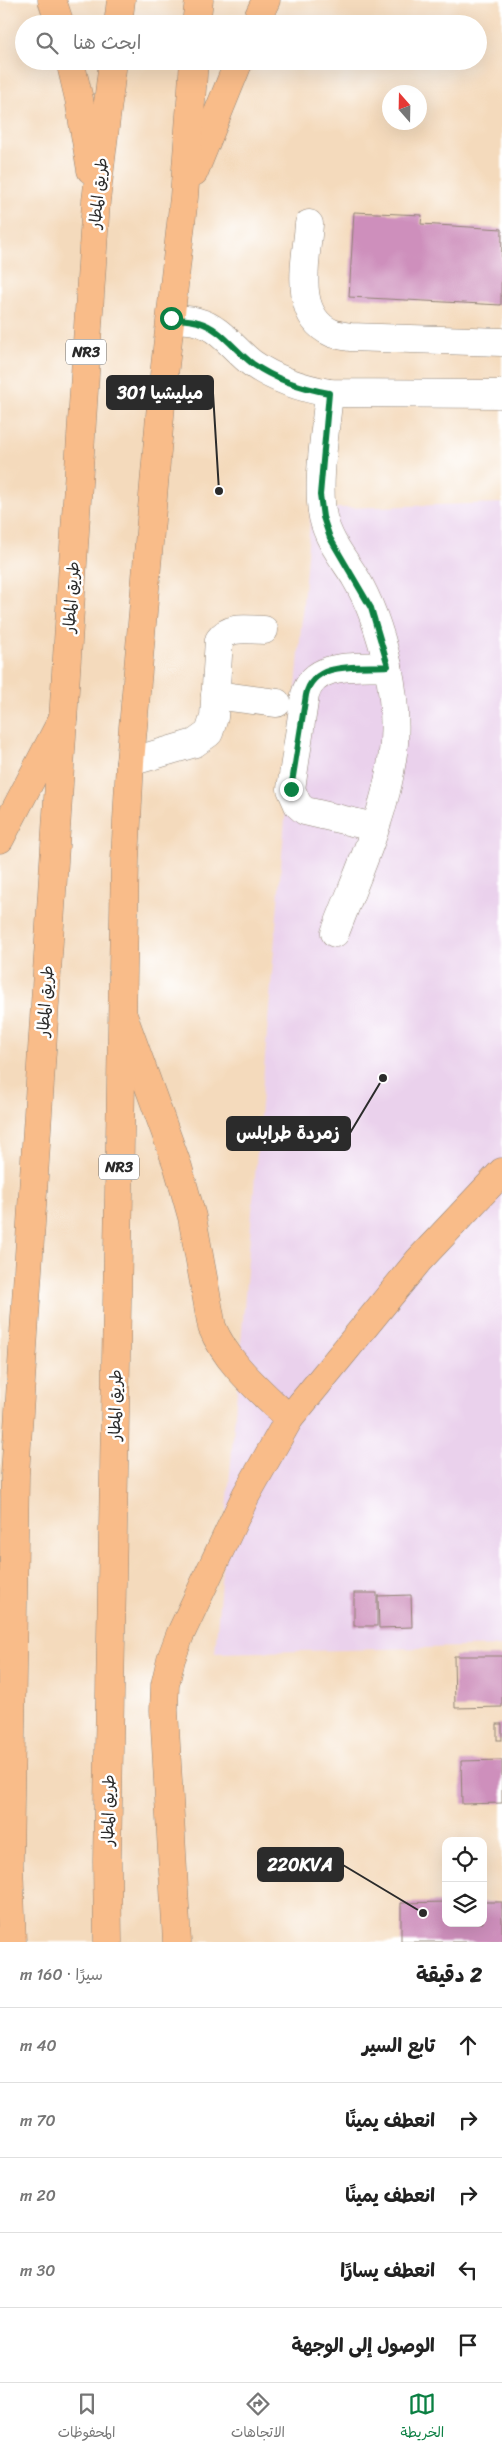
<!DOCTYPE html>
<html lang="ar">
<head>
<meta charset="utf-8">
<style>
	:root { --surface:#fff; --page:#f2f2f2; --text:#222; --muted:#767676; --line:#e0e0e0; --accent:#0b8043 }
	body { margin:0; font-family:Sriracha,"Playpen Sans Arabic",sans-serif; background:var(--page); color:var(--text); direction:rtl }
	.controls { position:absolute; right:15px; bottom:15px; display:grid; overflow:hidden; border-radius:10px; box-shadow:0 5px 20px #0002 }
	.controls button { width:45px; height:45px; display:grid; place-items:center; padding:0; border:0; border-bottom:1px solid var(--line); background:var(--surface); color:var(--text); font:25px sans-serif }
	.compass { position:absolute; left:382px; top:85px; width:45px; height:45px; border-radius:50%; background:var(--surface); box-shadow:0 5px 20px #0002; rotate:340deg }
	.stop { position:absolute; width:15px; height:15px; margin:-11px; border:4px solid #0b8043; border-radius:50%; background:#fff }
	.stop.end { background:#0b8043; border-color:#fff; box-shadow:0 1px 5px #0008 }
	.list { margin:0; padding:0; list-style:none }
	h2 { display:flex; justify-content:space-between; align-items:center; height:65px; margin:0; padding:0 20px; font-size:21px }
	h2 small { font-size:16px; font-weight:400; color:var(--muted) }
	.list li { display:grid; grid-template-columns:32px 1fr auto; gap:15px; align-items:center; box-sizing:border-box; height:75px; padding:0 20px; border-top:1px solid var(--line) }
	.list b { display:block; font-size:19px; white-space:nowrap }
	.list em { font-size:16px; font-style:normal; color:var(--muted) }
	.icon { flex:none; width:28px; height:28px; fill:none; stroke:currentColor; stroke-width:2; stroke-linecap:round; stroke-linejoin:round }
	.map { position:relative; flex:none; width:502px; height:1942px; overflow:hidden; direction:ltr }
	.search { position:absolute; background:var(--surface); box-shadow:0 5px 20px #0002; left:15px; right:15px; top:15px; height:55px; display:flex; align-items:center; gap:12px; box-sizing:border-box; padding:0 18px; border-radius:28px; color:var(--muted); font-size:19px }
	.sheet { height:440px; background:var(--surface) }
	nav { display:flex; justify-content:space-around; align-items:center; box-sizing:border-box; height:70px; border-top:1px solid var(--line); background:var(--surface); font-size:14px; color:var(--muted) }
	nav a { display:grid; justify-items:center; gap:2px }
	nav .on { color:var(--accent) }
	.map>svg:first-child { display:block }
	.built { fill:#ead1ec }
	.building { fill:#ce8fbc }
	.lines { fill:none; stroke-linecap:round; stroke-linejoin:round }
	.minor-casing { stroke:#908274; stroke-width:29 }
	.major-casing { stroke:#908274; stroke-width:29 }
	.highway-casing { stroke:#908274; stroke-width:29 }
	.minor { stroke:#fff; stroke-width:28 }
	.major { stroke:#f9bc89; stroke-width:28 }
	.highway { stroke:#f9bc89; stroke-width:28 }
	.route { stroke:#0b8043; stroke-width:6 }
	.labels { text-anchor:middle; dominant-baseline:central; stroke-width:5; stroke-linejoin:round; paint-order:stroke }
	.shield { fill:#fff; stroke:#6b6b6b; stroke-width:1 }
	.shield-label { font-size:15px; font-weight:bold; fill:#2b2b2b }
	.street-label { font-size:16px; fill:#2b2b2b; stroke:#fff }
	.leader { fill:none; stroke:#2b2b2b; stroke-width:2 }
	.callout-dot { fill:#2b2b2b; stroke:#fff; stroke-width:2 }
	.callout { fill:#2b2b2b; stroke:#2b2b2b; stroke-width:2 }
	.callout-label { font-size:18px; text-anchor:middle; font-weight:bold; fill:#fff }
</style>
</head>
<body>
<div class="map">
<svg width="502" height="1942" viewBox="0 0 502 1942">
	<rect width="100%" height="100%" fill="#fff"/>
	<filter id="ink" filterUnits="userSpaceOnUse"><feTurbulence type="fractalNoise" baseFrequency=".02" numOctaves="2"/><feDisplacementMap in="SourceGraphic" scale="10" xChannelSelector="R" yChannelSelector="G"/><feConvolveMatrix kernelMatrix="1 2 1 2 8 2 1 2 1" color-interpolation-filters="sRGB"/></filter>
	<filter id="wash" filterUnits="userSpaceOnUse"><feTurbulence type="fractalNoise" baseFrequency=".0096" numOctaves="4" result="noise"/><feDisplacementMap in="SourceGraphic" scale="20" xChannelSelector="R" yChannelSelector="G"/><feGaussianBlur stdDeviation="1.12" result="paint"/><feColorMatrix in="noise" values="0 0 0 0 0 0 0 0 0 0 0 0 0 0 0 0 0 1.4 0 .05"/><feComposite in="paint" operator="in"/></filter>
	<g filter="url(#wash)">
		<rect width="100%" height="100%" fill="#f4dabc"/>
		<path class="built" d="M502 503V1646L215 1653 311 509Z"/>
		<g id="blocks">
			<g class="building">
				<path d="M354 212 422 215 421 224 502 229 501 305 349 297Z"/>
				<rect x="354" y="1593" width="23" height="33"/>
				<path d="M411 1595 412 1627 379 1628 378 1596Z"/>
				<path d="M454 1656H502V1707L455 1708Z"/>
				<rect x="497" y="1724" width="5" height="16"/>
				<path d="M502 1760V1803L462 1804 461 1761Z"/>
				<path d="M446 1902V1923H483V1902H502V1942H401V1903Z"/>
			</g>
		</g>
	</g>
	<g filter="url(#ink)">
		<use href="#blocks" fill-opacity="0" stroke="#908274" stroke-width="1"/>
		<g class="lines">
			<g class="minor-casing">
				<g id="minor">
					<path d="M309 224C307 257 291 315 332 333 337 335 344 336 350 337L502 342"/>
					<path d="M171 319C179 320 189 319 198 322 221 328 234 350 253 364 276 380 301 388 329 393L502 394"/>
					<path d="M329 393C326 427 316 485 323 517 328 540 343 558 355 577 371 604 381 635 388 666 394 696 397 730 392 760 384 819 356 877 335 933"/>
					<path d="M215 695 277 703"/>
					<path d="M130 762 195 743 209 733 214 717 219 640C230 625 247 630 264 630"/>
					<path d="M374 827 305 811 298 805 291 789 305 695C314 660 360 668 388 666"/>
				</g>
			</g>
			<g class="major-casing">
				<g id="major">
					<path d="M0 839 63 718"/>
					<path d="M124 1018 178 1167 192 1217 212 1327C227 1364 261 1391 289 1419"/>
					<path d="M177 1942 164 1710 165 1685 171 1659 180 1635 246 1495 289 1419 419 1260 502 1172"/>
				</g>
			</g>
			<g class="highway-casing">
				<g id="highway">
					<path d="M52 0 60 24"/>
					<path d="M118 24 121 0"/>
					<path d="M196 24 199 0"/>
					<path d="M255 24 266 0"/>
					<path d="M70 61 79 99 91 170"/>
					<path d="M194 172 239 61"/>
					<path d="M12 1942 9 1864 15 1475 96 201 113 61"/>
					<path d="M108 1942 107 1860 125 860 130 762 162 393 184 197 194 61"/>
				</g>
			</g>
			<use href="#minor" class="minor"/>
			<use href="#major" class="major"/>
			<use href="#highway" class="highway"/>
		</g>
	</g>
	<g class="lines" filter="url(#ink)">
		<path class="route" d="M171 318C179 320 189 319 198 322 221 328 234 350 253 364 276 380 301 388 329 393L320 495 323 517 330 538 371 608 388 666C360 668 313 660 306 695L291 789"/>
	</g>
	<g class="labels">
		<g class="shield">
			<rect x="66" y="339.5" width="40" height="25" rx="4"/>
			<rect x="99" y="1154.5" width="40" height="25" rx="4"/>
		</g>
		<g class="shield-label">
			<text x="86" y="352">NR3</text>
			<text x="119" y="1167">NR3</text>
		</g>
		<g class="street-label">
			<text transform="translate(98 193) rotate(-84)">طريق المطار</text>
			<text transform="translate(71 597) rotate(-86)">طريق المطار</text>
			<text transform="translate(45 1001) rotate(-86)">طريق المطار</text>
			<text transform="translate(115 1405) rotate(-89)">طريق المطار</text>
			<text transform="translate(108 1810) rotate(-89)">طريق المطار</text>
		</g>
	</g>
	<path class="leader" d="M219 491L213 393M383 1078L350 1133M423 1913L343 1865"/>
	<g class="callout-dot">
		<circle cx="219" cy="491" r="5"/>
		<circle cx="383" cy="1078" r="5"/>
		<circle cx="423" cy="1913" r="5"/>
	</g>
	<g class="callout">
		<rect x="107" y="376" width="106" height="33" rx="5"/>
		<rect x="227" y="1117" width="123" height="33" rx="5"/>
		<rect x="258" y="1848" width="85" height="33" rx="5"/>
	</g>
	<g class="callout-label">
		<text x="160" y="399">ميليشيا 301</text>
		<text x="288" y="1139">زمردة طرابلس</text>
		<text x="300" y="1871">220KVA</text>
	</g>
</svg>
<div class="controls">
<button><svg class="icon" aria-label="locate" viewBox="0 0 24 24"><circle cx="12" cy="12" r="6"/><path d="M12 2v4M12 18v4M2 12h4M18 12h4"/></svg></button>
<button><svg class="icon" aria-label="layers" viewBox="0 0 24 24"><path d="M12 4l9 5-9 5-9-5zM3 14l9 5 9-5"/></svg></button>
</div>
<svg class="compass" viewBox="-18 -18 36 36"><path d="M0-13l5 13h-10z" fill="#e53935"/><path d="M0 13l5-13h-10z" fill="#767676"/></svg>
<div class="stop" style="left:171px;top:318px"></div>
<div class="stop end" style="left:291px;top:789px"></div>
<div class="search"><svg class="icon" aria-label="search" viewBox="0 0 24 24"><circle cx="10" cy="10" r="6"/><path d="M15 15l6 6"/></svg>ابحث هنا</div>
</div>
<section class="sheet">
<h2>2 دقيقة<small>سيرًا · 160 m</small></h2>
<ul class="list">
<li><svg class="icon" aria-label="ahead" viewBox="0 0 24 24"><path d="M12 20V5M6 11l6-6 6 6"/></svg><div><b>تابع السير</b></div><em>40 m</em></li>
<li><svg class="icon" aria-label="right" viewBox="0 0 24 24"><path d="M7 20v-9h11M14 6l5 5-5 5"/></svg><div><b>انعطف يمينًا</b></div><em>70 m</em></li>
<li><svg class="icon" aria-label="right" viewBox="0 0 24 24"><path d="M7 20v-9h11M14 6l5 5-5 5"/></svg><div><b>انعطف يمينًا</b></div><em>20 m</em></li>
<li><svg class="icon" aria-label="left" viewBox="0 0 24 24"><path d="M17 20v-9H6M10 6l-5 5 5 5"/></svg><div><b>انعطف يسارًا</b></div><em>30 m</em></li>
<li><svg class="icon" aria-label="arrive" viewBox="0 0 24 24"><path d="M6 21V4h12l-3 4 3 4H6"/></svg><div><b>الوصول إلى الوجهة</b></div></li>
</ul>
</section>
<nav>
<a class="on"><svg class="icon" aria-label="map" viewBox="0 0 24 24"><path d="M3 6l6-2 6 2 6-2v14l-6 2-6-2-6 2zM9 4v14M15 6v14"/></svg>الخريطة</a>
<a><svg class="icon" aria-label="directions" viewBox="0 0 24 24"><path d="M12 3l9 9-9 9-9-9zM9 14v-3h6M13 9l2 2-2 2"/></svg>الاتجاهات</a>
<a><svg class="icon" aria-label="saved" viewBox="0 0 24 24"><path d="M7 4h10v16l-5-4-5 4z"/></svg>المحفوظات</a>
</nav>
</body>
</html>
